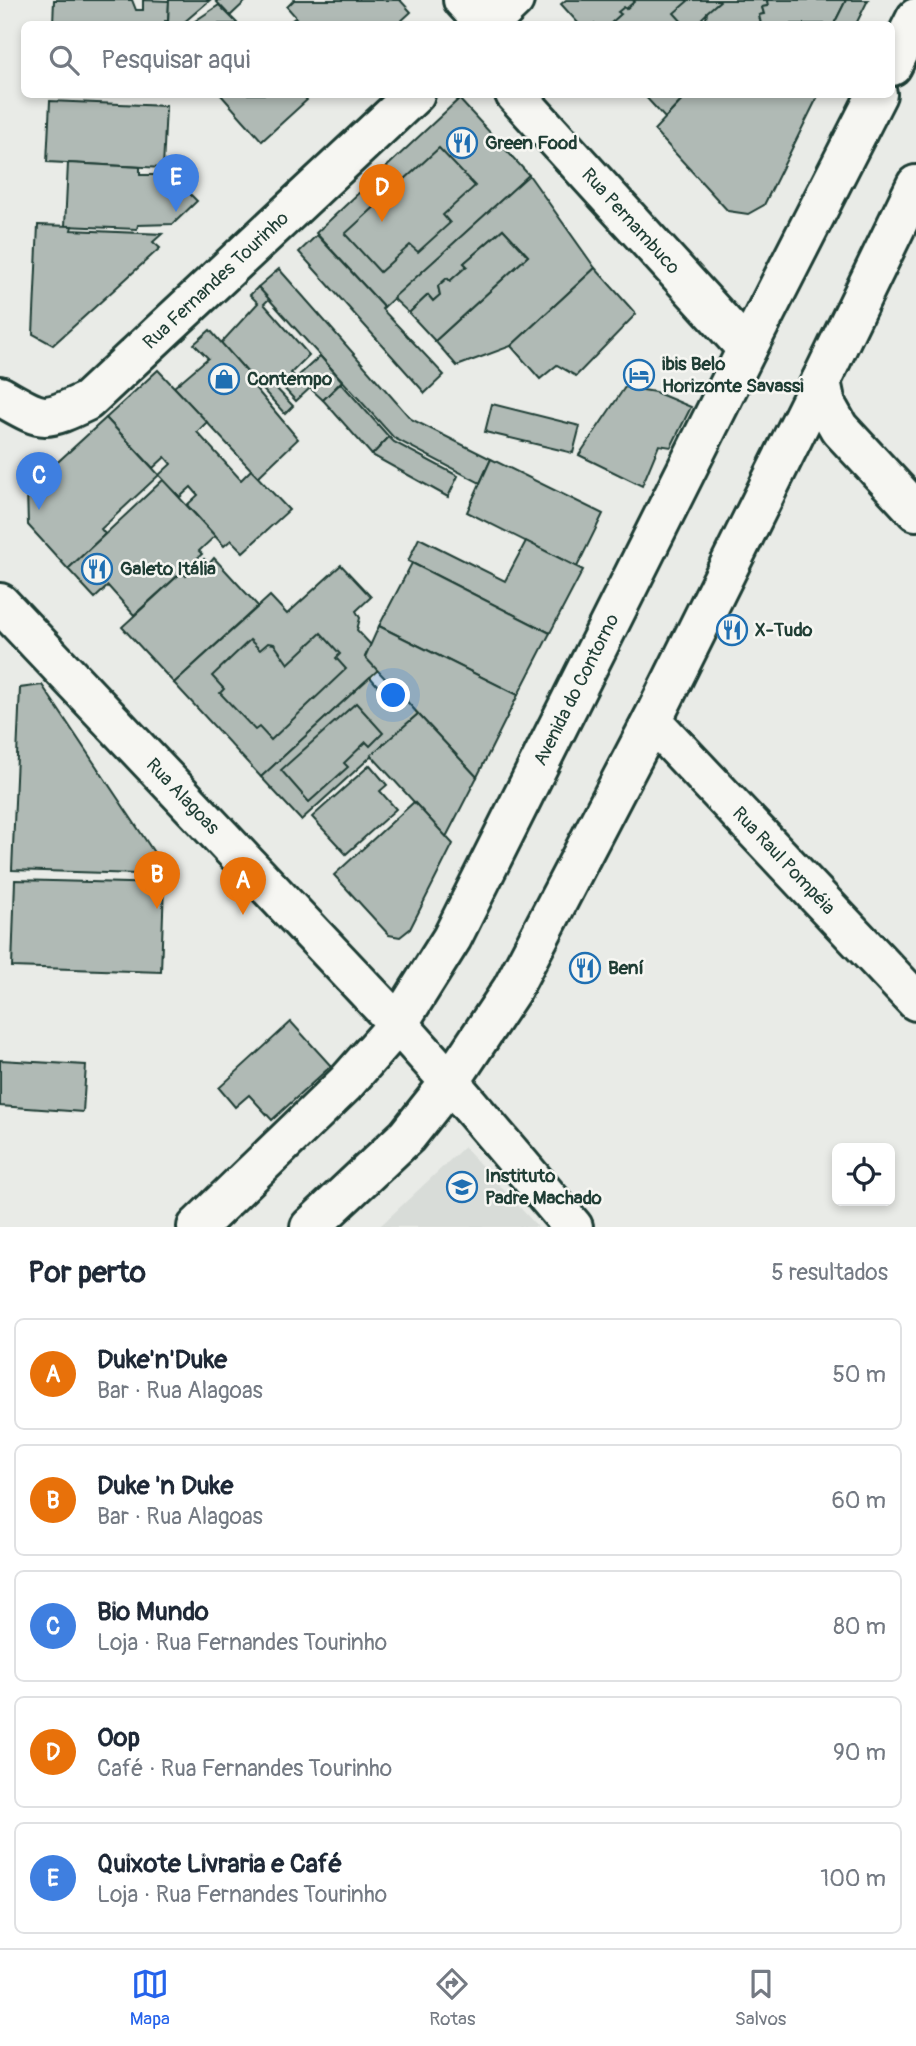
<!DOCTYPE html>
<html lang="pt">
<head>
<meta charset="utf-8">
<style>
	:root { --surface:#fff; --page:#f2f2f3; --text:#1f2937; --muted:#747a83; --line:#e0e1e3; --accent:#2563eb }
	body { margin:0; font-family:Pangolin,sans-serif; background:var(--page); color:var(--text) }
	.controls { position:absolute; right:21px; bottom:21px; display:grid; overflow:hidden; border-radius:10px; box-shadow:0 4px 10px #0003 }
	.controls button { width:63px; height:63px; display:grid; place-items:center; padding:0; border:0; border-bottom:2px solid var(--line); background:var(--surface); color:var(--text); font:35px sans-serif }
	.you { position:absolute; left:394px; top:696px; width:24px; height:24px; margin:-18px; border:5px solid #fff; border-radius:50%; background:#1a73e8; box-shadow:0 0 0 10px #1a73e833 }
	.badge { display:grid; place-items:center; width:46px; height:46px; border-radius:50%; background:var(--accent); color:#fff; font-size:23px; font-weight:700 }
	.pin { position:absolute; translate:-50% -58px; filter:drop-shadow(0 2px 4px #0008) }
	.pin::after { content:''; position:absolute; top:37px; width:24px; height:21px; background:inherit; clip-path:polygon(0 0,100% 0,50% 100%) }
	.list { margin:0; padding:0; list-style:none }
	h2 { display:flex; justify-content:space-between; align-items:center; height:91px; margin:0; padding:0 28px; font-size:30px }
	h2 small { font-size:23px; font-weight:400; color:var(--muted) }
	.list li { display:grid; grid-template-columns:46px 1fr auto; gap:21px; align-items:center; box-sizing:border-box; height:112px; margin:0 14px 14px; padding:0 14px; border:2px solid var(--line); border-radius:10px }
	.list b { display:block; font-size:26px; white-space:nowrap }
	.list p { margin:0; font-size:23px; white-space:nowrap; color:var(--muted) }
	.list em { font-size:23px; font-style:normal; color:var(--muted) }
	.icon { flex:none; width:38px; height:38px; fill:none; stroke:currentColor; stroke-width:2; stroke-linecap:round; stroke-linejoin:round }
	.map { position:relative; flex:none; width:916px; height:1227px; overflow:hidden }
	.search { position:absolute; background:var(--surface); box-shadow:0 4px 10px #0003; left:21px; right:21px; top:21px; height:77px; display:flex; align-items:center; gap:18px; box-sizing:border-box; padding:0 24px; border-radius:10px; color:var(--muted); font-size:26px }
	.sheet { height:721px; background:var(--surface) }
	nav { display:flex; justify-content:space-around; align-items:center; box-sizing:border-box; height:98px; border-top:2px solid var(--line); background:var(--surface); font-size:19px; color:var(--muted) }
	nav a { display:grid; justify-items:center; gap:4px }
	nav .on { color:var(--accent) }
	.map>svg:first-child { display:block }
	.built { fill:#d8dcd8 }
	.building { fill:#b0bab5; stroke:#1f3d34; stroke-width:2 }
	.lines { fill:none; stroke-linecap:round; stroke-linejoin:round }
	.street-casing { stroke:#1f3d34; stroke-width:44 }
	.secondary-casing { stroke:#1f3d34; stroke-width:44 }
	.primary-casing { stroke:#1f3d34; stroke-width:44 }
	.street { stroke:#f6f6f2; stroke-width:38 }
	.secondary { stroke:#f6f6f2; stroke-width:38 }
	.primary { stroke:#f6f6f2; stroke-width:38 }
	.labels { text-anchor:middle; dominant-baseline:central; stroke-width:5; stroke-linejoin:round; paint-order:stroke }
	.poi-label { font-size:19px; font-weight:bold; fill:#1f3d34; stroke:#f6f6f2; text-anchor:start }
	.street-label { font-size:19px; fill:#1f3d34; stroke:#f6f6f2 }
</style>
</head>
<body>
<div class="map">
<svg width="916" height="1227" viewBox="0 0 916 1227">
	<rect width="100%" height="100%" fill="#e9ebe7"/>
	<filter id="ink" filterUnits="userSpaceOnUse"><feTurbulence type="fractalNoise" baseFrequency=".0143" numOctaves="2"/><feDisplacementMap in="SourceGraphic" scale="14" xChannelSelector="R" yChannelSelector="G"/><feConvolveMatrix kernelMatrix="1 2 1 2 8 2 1 2 1" color-interpolation-filters="sRGB"/></filter>
	<g filter="url(#ink)">
		<path class="built" d="M464 1147 538 1227H379Z"/>
		<g class="building">
			<path d="M54 0H132L136 10H143V0L169 1 168 21H165V24H53Z"/>
			<path d="M169 0H210L182 24H168Z"/>
			<path d="M215 0H247L230 16Z"/>
			<path d="M294 0H400L411 12 398 24H287L296 17 287 7Z"/>
			<path d="M566 0H721L702 18 707 24H579L561 4Z"/>
			<path d="M636 0H689L674 13 684 24H610L621 14 618 12 624 7 626 9Z"/>
			<path d="M721 0H767L768 6 762 7 764 14 759 15 761 24H715L706 19 707 12Z"/>
			<path d="M767 0H846L834 24H761L759 15 764 14 762 7 768 6Z"/>
			<path d="M846 0H868L856 24H834Z"/>
			<path d="M219 5 238 24H191L192 23Z"/>
			<path d="M220 94H302L307 100 262 141Z"/>
			<path d="M643 94H688L665 118Z"/>
			<path d="M688 94H819L764 205 748 214 728 211 654 130Z"/>
			<path d="M459 99 529 175 384 307 316 233Z"/>
			<path d="M50 101 166 106 163 168 47 162Z"/>
			<path d="M439 148 475 186 443 215 450 223 418 252 410 245 380 272 345 234Z"/>
			<path d="M68 163 140 167V175H154L166 170 197 201 173 224 138 225 137 229 65 226Z"/>
			<path d="M529 175 595 268 511 346 457 366 435 341 528 256 503 229 464 263 467 266 450 281 447 278 438 286 440 295 433 301 428 295 409 313 393 298Z"/>
			<path d="M38 225 72 226 71 230 162 234 153 242 160 248 53 345 33 334Z"/>
			<path d="M503 229 528 256 435 341 409 313 428 295 433 301 440 295 438 286 447 278 450 281 467 266 464 263Z"/>
			<path d="M317 235 384 307 382 309 444 375 425 393 299 252Z"/>
			<path d="M595 268 636 314 576 376 557 365 540 379 511 346Z"/>
			<path d="M279 269 411 419 491 459 480 483 394 438 258 287Z"/>
			<path d="M258 287 269 299 264 304 309 355 291 373 296 378 320 356 342 381 323 400 310 388 296 401 280 384 276 388 293 406 285 414 221 343 258 303 250 295Z"/>
			<path d="M210 330 255 381 252 384 298 439 258 477 174 387 208 358 194 344Z"/>
			<path d="M158 370 207 422 197 432 241 480 251 470 289 510 243 552 231 540 224 546 187 505 198 495 191 487 180 497 159 475 171 464 165 457 153 468 106 418Z"/>
			<path d="M341 383 389 437 372 455 323 400Z"/>
			<path d="M625 387 655 392 691 407 671 447 659 445 642 486 579 455Z"/>
			<path d="M492 404 580 426 573 453 485 432Z"/>
			<path d="M106 418 159 475 101 529 105 534 68 569 28 525 27 490Z"/>
			<path d="M389 437 394 442 458 476 448 497 372 455Z"/>
			<path d="M491 459 603 514 577 567 467 512Z"/>
			<path d="M163 480 215 536 199 551 202 554 134 615 108 586 95 598 68 569Z"/>
			<path d="M419 538 505 581 526 541 583 570 550 633 408 561Z"/>
			<path d="M214 558 258 606 174 683 122 627 182 572 186 576 204 559 209 564Z"/>
			<path d="M412 563 550 633 518 695 379 626Z"/>
			<path d="M341 565 371 597 356 611 360 618 357 630 371 645 365 657 378 670 261 777 174 683 270 596 287 614Z"/>
			<path d="M379 626 518 695 477 777 365 657Z"/>
			<path d="M321 633 340 654 336 658 346 669 271 740 259 727 255 730 220 693 224 689 212 676 250 640 260 650 268 643 274 644 288 664Z"/>
			<path d="M370 677 395 706 404 698 418 714 301 820 261 777Z"/>
			<path d="M42 685 169 875 12 870 20 688Z"/>
			<path d="M356 703 383 733 370 746 366 742 344 763 348 767 309 802 281 770Z"/>
			<path d="M418 714 477 777 446 837 371 755Z"/>
			<path d="M370 765 387 785 380 791 396 809 346 854 312 817Z"/>
			<path d="M414 802 453 844 410 929 400 937 389 935 334 875Z"/>
			<path d="M15 880 164 884 161 972 12 967Z"/>
			<path d="M291 1022 331 1066 272 1120 249 1095 235 1107 219 1088Z"/>
			<path d="M0 1060 86 1065 83 1112 0 1106Z"/>
		</g>
		<g class="lines">
			<g class="street-casing">
				<g id="street">
					<path d="M463 0 485 24"/>
					<path d="M489 24 514 0"/>
					<path id="s1" d="M515 94 747 349"/>
					<path d="M821 381 826 405 839 428 916 511"/>
					<path id="s2" d="M0 396C43 420 41 423 87 401L415 94"/>
					<path id="s3" d="M652 721 916 1001"/>
				</g>
			</g>
			<g class="secondary-casing">
				<g id="secondary">
					<path id="s4" d="M0 603 398 1024 450 1082 573 1227"/>
				</g>
			</g>
			<g class="primary-casing">
				<g id="primary">
					<path d="M892 66 916 18"/>
					<path id="s5" d="M197 1227 345 1084 398 1024 452 938 747 349 877 94"/>
					<path d="M310 1227 407 1136 450 1082 512 989 652 721 821 381 916 185"/>
				</g>
			</g>
			<use href="#street" class="street"/>
			<use href="#secondary" class="secondary"/>
			<use href="#primary" class="primary"/>
		</g>
	</g>
	<defs>
		<g id="restaurant-ring" transform="scale(1.575)"><circle r="9.5" fill="#f6f6f2" stroke="#1f6fb2" stroke-width="1.5"/><path d="M-5-6h1v4h1v-4h1v4h1v-4h1v5L-1.5 .5V6h-2V.5L-5-1ZM5-6V6H3V1.5H1.5Q1.5-4 5-6Z" fill="#1f6fb2"/></g>
		<g id="hotel-ring" transform="scale(1.575)"><circle r="9.5" fill="#f6f6f2" stroke="#1f6fb2" stroke-width="1.5"/><path d="M-6-4.5h1.5V1H6V5H4.5V3h-9V5H-6ZM-4 0a1.8 1.8 0 1 1 3.6 0ZM.5 0V-2.5h3Q6-2.5 6 0Z" fill="#1f6fb2"/></g>
		<g id="shop-ring" transform="scale(1.575)"><circle r="9.5" fill="#f6f6f2" stroke="#1f6fb2" stroke-width="1.5"/><path d="M-5-2.5h2.3a2.7 3.5 0 0 1 5.4 0H5L5.5 6h-11ZM-1.5-2.5h3a1.5 2.3 0 0 0-3 0Z" fill="#1f6fb2"/></g>
		<g id="school-ring" transform="scale(1.575)"><circle r="9.5" fill="#f6f6f2" stroke="#1f6fb2" stroke-width="1.5"/><path d="M0-5L7-2L0 1L-7-2ZM-4 1L0 2.5L4 1V4Q0 6-4 4Z" fill="#1f6fb2"/></g>
	</defs>
	<g fill-rule="evenodd">
		<use href="#restaurant-ring" x="462" y="143"/>
		<use href="#hotel-ring" x="639" y="375"/>
		<use href="#shop-ring" x="224" y="379"/>
		<use href="#restaurant-ring" x="97" y="569"/>
		<use href="#restaurant-ring" x="732" y="630"/>
		<use href="#restaurant-ring" x="585" y="968"/>
		<use href="#school-ring" x="462" y="1187"/>
	</g>
	<g class="labels">
		<g class="poi-label">
			<text x="485" y="143">Green Food</text>
			<text x="662" y="364">ibis Belo<tspan x="662" dy="22">Horizonte Savassi</tspan></text>
			<text x="247" y="379">Contempo</text>
			<text x="120" y="569">Galeto Itália</text>
			<text x="755" y="630">X-Tudo</text>
			<text x="608" y="968">Bení</text>
			<text x="485" y="1176">Instituto<tspan x="485" dy="22">Padre Machado</tspan></text>
		</g>
		<g class="street-label">
			<text stroke="none"><textPath href="#s1" startOffset="172">Rua Pernambuco</textPath></text>
			<text stroke="none"><textPath href="#s2" startOffset="271">Rua Fernandes Tourinho</textPath></text>
			<text stroke="none"><textPath href="#s5" startOffset="665">Avenida do Contorno</textPath></text>
			<text stroke="none"><textPath href="#s4" startOffset="266">Rua Alagoas</textPath></text>
			<text stroke="none"><textPath href="#s3" startOffset="192">Rua Raul Pompéia</textPath></text>
		</g>
	</g>
</svg>
<div class="controls">
<button><svg class="icon" aria-label="locate" viewBox="0 0 24 24"><circle cx="12" cy="12" r="6"/><path d="M12 2v4M12 18v4M2 12h4M18 12h4"/></svg></button>
</div>
<div class="you"></div>
<div class="pin badge" style="left:243px;top:915px;background:#e8710a">A</div>
<div class="pin badge" style="left:157px;top:909px;background:#e8710a">B</div>
<div class="pin badge" style="left:39px;top:510px;background:#3f7fe0">C</div>
<div class="pin badge" style="left:382px;top:222px;background:#e8710a">D</div>
<div class="pin badge" style="left:176px;top:212px;background:#3f7fe0">E</div>
<div class="search"><svg class="icon" aria-label="search" viewBox="0 0 24 24"><circle cx="10" cy="10" r="6"/><path d="M15 15l6 6"/></svg>Pesquisar aqui</div>
</div>
<section class="sheet">
<h2>Por perto<small>5 resultados</small></h2>
<ul class="list">
<li><span class="badge" style="background:#e8710a">A</span><div><b>Duke'n'Duke</b><p>Bar · Rua Alagoas</p></div><em>50 m</em></li>
<li><span class="badge" style="background:#e8710a">B</span><div><b>Duke 'n Duke</b><p>Bar · Rua Alagoas</p></div><em>60 m</em></li>
<li><span class="badge" style="background:#3f7fe0">C</span><div><b>Bio Mundo</b><p>Loja · Rua Fernandes Tourinho</p></div><em>80 m</em></li>
<li><span class="badge" style="background:#e8710a">D</span><div><b>Oop</b><p>Café · Rua Fernandes Tourinho</p></div><em>90 m</em></li>
<li><span class="badge" style="background:#3f7fe0">E</span><div><b>Quixote Livraria e Café</b><p>Loja · Rua Fernandes Tourinho</p></div><em>100 m</em></li>
</ul>
</section>
<nav>
<a class="on"><svg class="icon" aria-label="map" viewBox="0 0 24 24"><path d="M3 6l6-2 6 2 6-2v14l-6 2-6-2-6 2zM9 4v14M15 6v14"/></svg>Mapa</a>
<a><svg class="icon" aria-label="directions" viewBox="0 0 24 24"><path d="M12 3l9 9-9 9-9-9zM9 14v-3h6M13 9l2 2-2 2"/></svg>Rotas</a>
<a><svg class="icon" aria-label="saved" viewBox="0 0 24 24"><path d="M7 4h10v16l-5-4-5 4z"/></svg>Salvos</a>
</nav>
</body>
</html>
